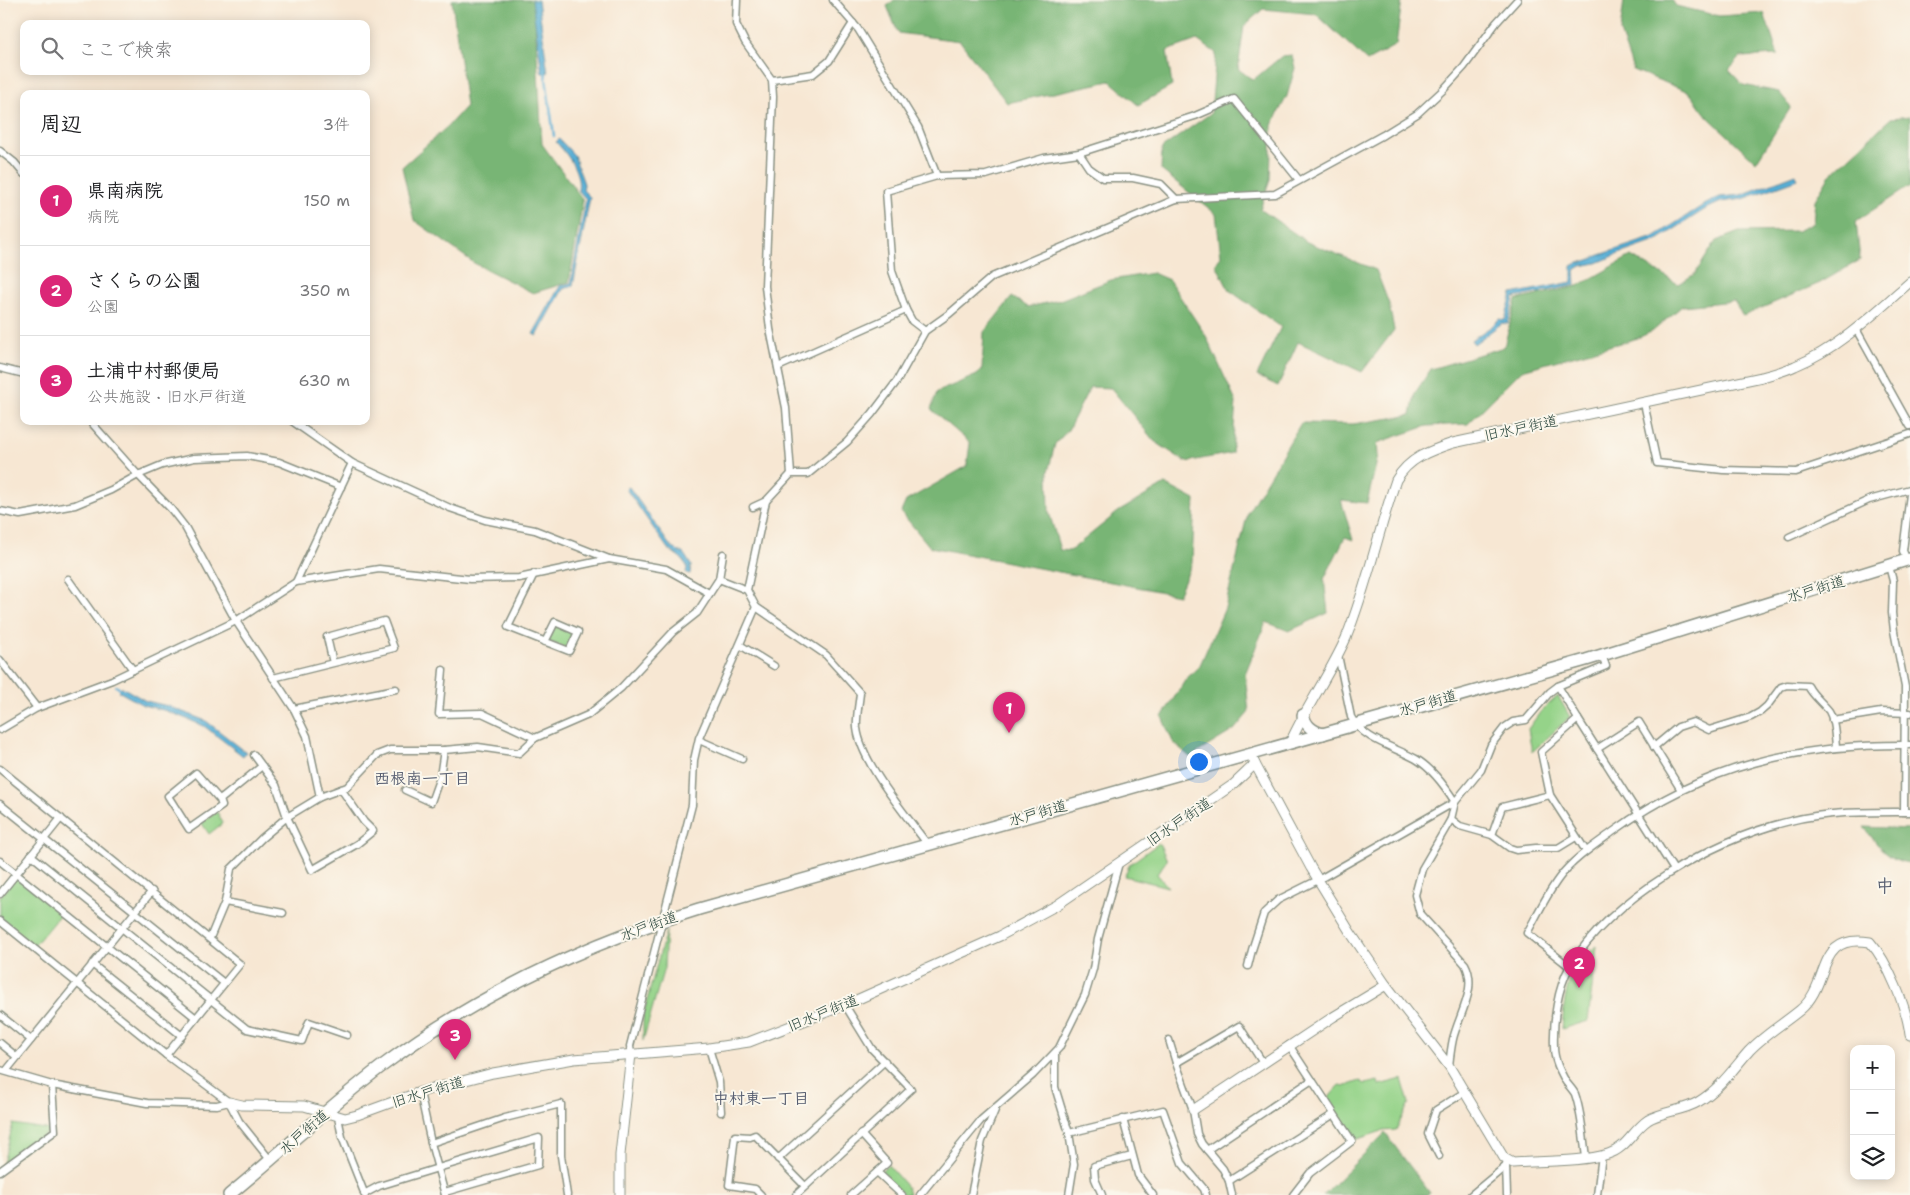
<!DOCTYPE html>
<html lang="ja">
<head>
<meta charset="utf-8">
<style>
	:root { --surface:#fff; --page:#f2f2f2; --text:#202124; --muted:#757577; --line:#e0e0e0; --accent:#db2777 }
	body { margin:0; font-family:"Shantell Sans","Klee One",sans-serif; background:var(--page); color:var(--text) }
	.controls { position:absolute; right:15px; bottom:15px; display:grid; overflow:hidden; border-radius:10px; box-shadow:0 2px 12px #0003 }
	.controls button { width:45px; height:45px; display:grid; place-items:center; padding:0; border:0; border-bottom:1px solid var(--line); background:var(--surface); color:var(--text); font:25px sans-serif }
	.you { position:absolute; left:1198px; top:761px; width:18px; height:18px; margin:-12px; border:4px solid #fff; border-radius:50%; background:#1a73e8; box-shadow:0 0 0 8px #1a73e833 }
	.badge { display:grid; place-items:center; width:32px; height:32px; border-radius:50%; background:var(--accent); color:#fff; font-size:16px; font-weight:700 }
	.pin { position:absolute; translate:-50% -41px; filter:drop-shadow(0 1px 2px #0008) }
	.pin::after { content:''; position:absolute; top:26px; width:18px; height:15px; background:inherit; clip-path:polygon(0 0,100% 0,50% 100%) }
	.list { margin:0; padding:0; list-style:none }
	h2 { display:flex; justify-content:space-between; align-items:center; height:65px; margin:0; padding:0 20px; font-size:21px }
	h2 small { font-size:16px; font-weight:400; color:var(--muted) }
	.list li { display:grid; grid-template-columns:32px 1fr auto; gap:15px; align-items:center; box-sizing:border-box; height:90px; padding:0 20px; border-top:1px solid var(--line) }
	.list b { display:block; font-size:19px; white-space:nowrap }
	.list p { margin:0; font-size:16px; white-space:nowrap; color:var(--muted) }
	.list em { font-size:16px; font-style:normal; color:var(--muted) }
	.icon { flex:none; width:28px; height:28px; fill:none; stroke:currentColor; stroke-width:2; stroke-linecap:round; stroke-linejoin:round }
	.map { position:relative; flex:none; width:1910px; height:1195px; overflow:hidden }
	.search { position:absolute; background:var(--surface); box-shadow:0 2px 12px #0003; left:20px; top:20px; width:350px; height:55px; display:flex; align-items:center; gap:12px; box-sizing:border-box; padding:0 18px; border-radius:10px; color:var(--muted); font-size:19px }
	.panel { position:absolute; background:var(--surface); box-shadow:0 2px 12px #0003; left:20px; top:90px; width:350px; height:335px; border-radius:10px }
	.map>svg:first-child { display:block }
	.green { fill:#95d389; stroke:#5a885e }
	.forest { fill:#78b575; stroke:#4c7954 }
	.water { fill:#59aed5; stroke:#3c7684 }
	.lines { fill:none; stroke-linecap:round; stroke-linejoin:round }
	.stream { stroke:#59aed5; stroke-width:2.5 }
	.minor-casing { stroke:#8b9284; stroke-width:9 }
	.tertiary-casing { stroke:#8b9284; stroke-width:11 }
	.trunk-casing { stroke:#8b9284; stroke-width:14 }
	.minor { stroke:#fff; stroke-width:6 }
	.tertiary { stroke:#fff; stroke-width:9 }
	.trunk { stroke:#fff; stroke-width:11 }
	.labels { text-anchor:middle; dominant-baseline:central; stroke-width:4; stroke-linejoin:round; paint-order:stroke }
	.street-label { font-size:15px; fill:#1f3d34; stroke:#fbf7ec }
	.neighbourhood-label { font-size:16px; font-weight:bold; fill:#565d70; stroke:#fbf7ec }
	.quarter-label { font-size:18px; font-weight:bold; fill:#565d70; stroke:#fbf7ec }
</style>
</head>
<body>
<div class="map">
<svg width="1910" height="1195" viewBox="0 0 1910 1195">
	<rect width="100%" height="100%" fill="#fbf7ec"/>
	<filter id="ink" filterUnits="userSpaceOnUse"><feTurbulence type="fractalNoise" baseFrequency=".02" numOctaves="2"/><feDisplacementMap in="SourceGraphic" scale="10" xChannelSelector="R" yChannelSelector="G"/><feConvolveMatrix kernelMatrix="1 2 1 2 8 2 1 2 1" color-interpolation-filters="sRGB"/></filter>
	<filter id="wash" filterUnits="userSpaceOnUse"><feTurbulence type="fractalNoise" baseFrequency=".0096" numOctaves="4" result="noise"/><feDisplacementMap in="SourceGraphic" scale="20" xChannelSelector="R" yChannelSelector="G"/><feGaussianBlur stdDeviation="1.12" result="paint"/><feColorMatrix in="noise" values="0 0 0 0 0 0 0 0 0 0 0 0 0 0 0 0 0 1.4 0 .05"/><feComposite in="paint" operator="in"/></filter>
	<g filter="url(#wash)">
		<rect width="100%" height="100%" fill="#f7e7d3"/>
		<g class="green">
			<path d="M556 625 575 633 569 649 547 641Z"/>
			<path d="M1558 696 1570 717 1532 752 1528 729 1541 711Z"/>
			<path d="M217 812 223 823 209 834 201 822Z"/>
			<path d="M1159 843 1167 860 1157 874 1168 887 1124 876 1130 864Z"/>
			<path d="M16 876 62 912 33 947 0 921V897Z"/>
			<path d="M666 931 664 968 643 1041V1015Z"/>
			<path d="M1597 946 1588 1021 1562 1029C1565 995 1566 967 1597 946Z"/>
			<path d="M1402 1079 1409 1103 1396 1130 1382 1131 1355 1140 1328 1102 1330 1096 1340 1085 1343 1087 1360 1081 1365 1084 1378 1081 1379 1085Z"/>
			<path d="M13 1124 51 1130 2 1167Z"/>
			<path d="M888 1165 907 1187 909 1195H904L880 1172Z"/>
		</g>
		<g class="forest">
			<path d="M452 0H534L542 144 583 200 569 282 533 293 474 263 414 220 402 167 448 126 466 106Z"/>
			<path d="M894 0H1402L1396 45 1367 61 1316 14 1263 9 1244 26 1238 69 1253 80 1282 56 1292 55 1295 68 1287 96 1272 125 1270 180 1260 209 1307 242 1376 270 1389 304 1394 330 1362 372 1298 342 1278 386 1257 376 1281 327 1229 290 1216 264 1221 256 1216 214 1161 170 1162 148 1211 113 1216 53 1197 40 1167 51 1172 86 1138 105 1110 81 1007 103 960 41 898 33 887 6Z"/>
			<path d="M1624 0H1672L1676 6 1719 16 1764 13 1778 55 1741 57 1729 70 1743 85 1779 92 1791 107 1756 162 1708 117 1689 92 1633 70 1620 32Z"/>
			<path d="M1910 116V186L1856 221 1860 260 1820 283 1743 316 1734 301 1682 306 1653 331 1638 338 1522 370 1468 424 1427 426 1377 443 1378 456 1367 503 1341 500 1353 540 1345 537 1324 579 1328 613 1289 631 1266 622 1245 674 1249 712 1234 730 1190 757 1173 742 1162 717 1186 679 1200 665 1225 608 1248 512 1301 423 1353 424 1411 415 1415 393 1431 369 1504 347 1516 300 1578 286 1631 256 1678 284 1695 274 1716 241 1739 232 1797 231 1813 223 1815 200 1829 176 1891 118Z"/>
			<path d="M1153 273 1169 280 1206 336 1236 402 1232 453 1186 462 1154 441 1111 388 1090 387 1068 430 1055 444 1048 472 1049 512 1060 550 1070 551 1118 512 1165 484 1195 500 1192 563 1178 595 930 547 901 512 906 501 967 466 970 443 931 409 937 392 977 375 982 369 984 332 1012 297 1028 307 1060 300 1111 280Z"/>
			<path d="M1864 827 1910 829V863C1887 861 1877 844 1864 827Z"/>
			<path d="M1385 1133 1430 1193 1427 1195H1323Z"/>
		</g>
		<g class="water">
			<path d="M532 0H538L548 73H542Z"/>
			<path d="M559 139 574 155 584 184 583 190 590 197 573 286 563 289 537 336 533 334 560 286 571 283 586 199 578 190C581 172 568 155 556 142Z"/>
			<path d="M1796 174 1798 179 1743 199 1721 202 1704 210 1656 241 1616 255 1597 263 1581 266 1575 270 1576 285 1514 298 1508 324 1502 323 1474 344 1471 340 1492 326 1499 319 1505 320 1512 294 1572 282V266C1580 261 1591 261 1597 256L1654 237 1702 206 1720 197 1741 195Z"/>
			<path d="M629 487 671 547 684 554 691 565 690 574 686 573 687 566 681 558 668 549 626 489Z"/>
			<path d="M122 687 146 701 168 706 206 721 246 752 243 756 204 726 167 711 143 705 118 691Z"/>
		</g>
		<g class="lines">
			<g class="stream">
				<path d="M545 71 554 136"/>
				<path d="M116 686 123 691"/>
			</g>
		</g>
	</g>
	<g filter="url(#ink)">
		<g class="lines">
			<g class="minor-casing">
				<g id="minor">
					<path d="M737 0 736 24 745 42 772 80 773 97 765 286 770 329 786 408 791 474"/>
					<path d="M833 0 858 29 918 127 937 176"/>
					<path d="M772 80 813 74 829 61 853 23"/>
					<path d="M0 151 14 162 24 174"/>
					<path d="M1079 153 1089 168 1103 178H1133L1161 184 1176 199"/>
					<path d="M1856 329 1910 426"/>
					<path d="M925 331 912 321 906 310 892 271 886 191 937 176 986 175 1044 158 1079 153 1195 116 1234 99 1299 180"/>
					<path d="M778 367 906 310"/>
					<path d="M0 368 24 374"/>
					<path d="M1644 403 1657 463 1723 470 1796 472 1910 434"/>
					<path d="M90 421 138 475 171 509 185 527 236 621 294 709 307 736 320 797"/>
					<path d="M292 421 352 463 450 508 485 520 535 530 609 559 666 569 709 593"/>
					<path d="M753 507 766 501 791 474H808L847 442 872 414 897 381 925 331 949 314 992 277 1176 199 1275 194 1383 135 1417 114 1443 90 1464 67 1496 23 1517 0"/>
					<path d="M0 511 20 515 75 505 111 490 138 475 162 465 194 458 247 456 279 462 341 487"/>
					<path d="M1789 537 1869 500 1910 489"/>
					<path d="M1907 560 1903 551 1910 494"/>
					<path d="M1889 566 1893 581 1892 613 1894 631 1905 687 1904 812"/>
					<path d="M534 574 508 627 569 651 578 632 555 622 545 642"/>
					<path d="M68 579 133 670"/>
					<path d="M719 579 747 590"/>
					<path d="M296 582 352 463"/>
					<path d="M756 607 826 655 860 693C859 704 856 717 857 728 861 763 907 816 928 845"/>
					<path d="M740 645 774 666"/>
					<path d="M1338 655 1351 717C1363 740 1395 747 1416 759 1433 769 1445 786 1455 802L1451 819 1422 869 1415 895 1420 914 1465 964C1478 988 1459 1014 1453 1039 1451 1048 1450 1057 1449 1066"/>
					<path d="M0 660 37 708"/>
					<path d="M443 670 439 714 482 713 535 738"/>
					<path d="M273 678 394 648 384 621 327 637 333 663"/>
					<path d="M1558 686 1578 719"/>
					<path d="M294 709 396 689"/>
					<path d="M1832 720 1881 712 1910 713"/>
					<path d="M0 730 37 708 112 680 236 621 296 582 379 569 470 579 519 578 609 559"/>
					<path d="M699 740 742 759"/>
					<path d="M1654 747 1678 727 1693 722 1709 730 1751 717 1760 712 1767 706 1781 687 1787 685 1808 686C1813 696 1822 702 1829 711 1835 721 1835 736 1836 747"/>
					<path d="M1597 749 1639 722 1681 790"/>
					<path d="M254 755 276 785 287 817 312 870 357 844 373 831 364 822 341 789"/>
					<path d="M0 769 240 964 166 1055"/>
					<path d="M405 790 431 802 440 777 444 750"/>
					<path d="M220 800 196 773 168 796 189 829 222 806 220 800 262 766"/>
					<path d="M0 804 224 983"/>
					<path d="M1451 819 1460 826 1492 835 1510 848 1516 850 1536 848H1558L1576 837"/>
					<path d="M1492 835 1502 807 1550 795"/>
					<path d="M1586 851 1550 795 1541 752 1578 719 1674 870"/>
					<path d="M31 855 247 1029 302 1041 309 1022 347 1035"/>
					<path d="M0 861 196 1018"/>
					<path d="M0 894 61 818"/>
					<path d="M225 902 283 913"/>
					<path d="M0 921 166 1055 229 1102 239 1121 271 1161"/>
					<path d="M210 938 225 902 231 869 262 838 287 817 320 797 347 787 377 755 390 750H444L478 747 519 753 535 738 588 715 621 688 673 632 697 613 719 579 723 554"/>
					<path d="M92 964 182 1036"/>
					<path d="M1248 966 1252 950 1264 913 1278 900 1318 880 1455 802 1481 770 1491 745 1504 728 1513 722 1526 720 1550 692 1558 686 1606 666 1602 655"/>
					<path d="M1570 967 1527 933C1537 915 1547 894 1559 878 1573 859 1595 845 1614 831 1705 765 1798 744 1910 745"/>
					<path d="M0 1015 31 1040"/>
					<path d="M1169 1040 1176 1063"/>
					<path d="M0 1043 17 1057"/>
					<path d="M1289 1045 1352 1141 1310 1173 1293 1195"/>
					<path d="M709 1048 719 1082 721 1112"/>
					<path d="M631 1054 630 1046 639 1011 692 805 694 760 699 738 756 607 747 590 766 501"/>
					<path d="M1055 1054V1087L1069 1133"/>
					<path d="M0 1070 52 1085 147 1103 217 1105 229 1102"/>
					<path d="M6 1071 152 891"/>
					<path d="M420 1092 431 1143"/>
					<path d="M338 1117 342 1137 365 1195"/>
					<path d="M1123 1119 1138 1175 1153 1195"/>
					<path d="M861 1134 887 1163 877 1172 902 1195"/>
					<path d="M1207 1150 1312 1080"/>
					<path d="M1439 1156 1428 1134 1436 1110 1465 1092"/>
					<path d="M1586 1157C1583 1137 1582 1114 1575 1094 1573 1090 1569 1086 1566 1082 1560 1071 1554 1060 1554 1047 1553 1021 1557 989 1570 966 1613 897 1712 840 1790 821 1829 811 1870 812 1910 812"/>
					<path d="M778 1159 885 1061"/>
					<path d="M1506 1165 1507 1195"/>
					<path d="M0 1171 55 1131 52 1085"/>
					<path d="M1229 1181 1334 1114"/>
					<path d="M364 1194 379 1186 438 1168 539 1138 538 1165 445 1192"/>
					<path d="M445 1195 431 1143 505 1118 561 1104V1156L567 1195"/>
					<path d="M761 1195 755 1189 729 1185 735 1136 750 1137 755 1135 805 1186"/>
					<path d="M796 1195 911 1089 872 1049 845 1005"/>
					<path d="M851 1195 877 1172"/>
					<path d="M920 1195 981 1120 1033 1075 1059 1048 1085 995 1093 969 1098 939 1119 863"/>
					<path d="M971 1195 982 1141 995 1110"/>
					<path d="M1069 1195 1074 1164 1069 1133 1163 1110 1182 1163 1204 1189 1206 1195"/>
					<path d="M1102 1195 1095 1179 1094 1166 1132 1156"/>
					<path d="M1232 1195 1229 1181 1223 1169 1202 1144 1197 1134 1193 1110 1176 1063 1239 1026 1263 1063"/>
					<path d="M1471 1195 1506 1166"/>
					<path d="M1597 1195 1602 1155"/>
				</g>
			</g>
			<g class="tertiary-casing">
				<g id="tertiary">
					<path d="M1290 743C1306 707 1330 674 1346 638 1367 587 1378 532 1396 480 1409 458 1429 451 1453 443L1762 377C1773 374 1785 371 1795 366 1839 348 1875 313 1910 282"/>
					<path d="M1255 764 1311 868 1350 932 1386 985 1449 1066 1504 1158 1513 1163C1540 1161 1583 1162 1608 1154 1626 1149 1633 1130 1648 1120 1663 1111 1683 1111 1698 1102 1720 1089 1733 1069 1749 1051 1764 1035 1783 1024 1800 1010 1832 984 1814 933 1870 942 1888 962 1907 1008 1910 1035"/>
					<path d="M229 1102 242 1105 304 1106 345 1118 357 1115 420 1092 493 1073 574 1059 709 1048 749 1042 845 1005 1000 936 1057 905 1234 784 1255 764 1251 754"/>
					<path d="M1193 1110 1333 1017 1386 985"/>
					<path d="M620 1195V1155L631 1054"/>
				</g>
			</g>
			<g class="trunk-casing">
				<g id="trunk">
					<path d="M1303 715C1306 726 1312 731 1323 734"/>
					<path d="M229 1195C281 1153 329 1106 382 1066 478 994 585 944 699 909L1586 660 1910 559"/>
				</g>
			</g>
			<use href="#minor" class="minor"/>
			<use href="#tertiary" class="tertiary"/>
			<use href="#trunk" class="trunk"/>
		</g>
	</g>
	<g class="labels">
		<g class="street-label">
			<text transform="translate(1521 428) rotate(-12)">旧水戸街道</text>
			<text transform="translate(1816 589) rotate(-17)">水戸街道</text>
			<text transform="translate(1428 703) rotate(-16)">水戸街道</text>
			<text transform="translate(1038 813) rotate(-16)">水戸街道</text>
			<text transform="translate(1179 822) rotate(-34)">旧水戸街道</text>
			<text transform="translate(649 926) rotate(-20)">水戸街道</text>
			<text transform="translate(823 1013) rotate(-22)">旧水戸街道</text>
			<text transform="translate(428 1092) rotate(-17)">旧水戸街道</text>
			<text transform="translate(304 1132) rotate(-41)">水戸街道</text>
		</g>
		<g class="neighbourhood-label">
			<text x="422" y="778">西根南一丁目</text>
			<text x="761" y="1098">中村東一丁目</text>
		</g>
		<g class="quarter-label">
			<text x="1885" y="886">中</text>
		</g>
	</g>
</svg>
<div class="controls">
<button>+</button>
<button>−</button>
<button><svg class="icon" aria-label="layers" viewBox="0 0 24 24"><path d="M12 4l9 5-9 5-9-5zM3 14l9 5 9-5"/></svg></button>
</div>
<div class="you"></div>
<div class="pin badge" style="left:1009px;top:733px">1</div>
<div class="pin badge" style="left:1579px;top:988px">2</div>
<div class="pin badge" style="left:455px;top:1060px">3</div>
<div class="search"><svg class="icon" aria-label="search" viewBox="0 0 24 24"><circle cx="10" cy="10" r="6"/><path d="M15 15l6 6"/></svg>ここで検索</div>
<section class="panel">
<h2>周辺<small>3件</small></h2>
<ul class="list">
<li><span class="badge">1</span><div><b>県南病院</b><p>病院</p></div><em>150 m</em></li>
<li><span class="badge">2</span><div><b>さくらの公園</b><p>公園</p></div><em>350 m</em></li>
<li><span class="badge">3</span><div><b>土浦中村郵便局</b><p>公共施設 · 旧水戸街道</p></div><em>630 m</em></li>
</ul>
</section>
</div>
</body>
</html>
